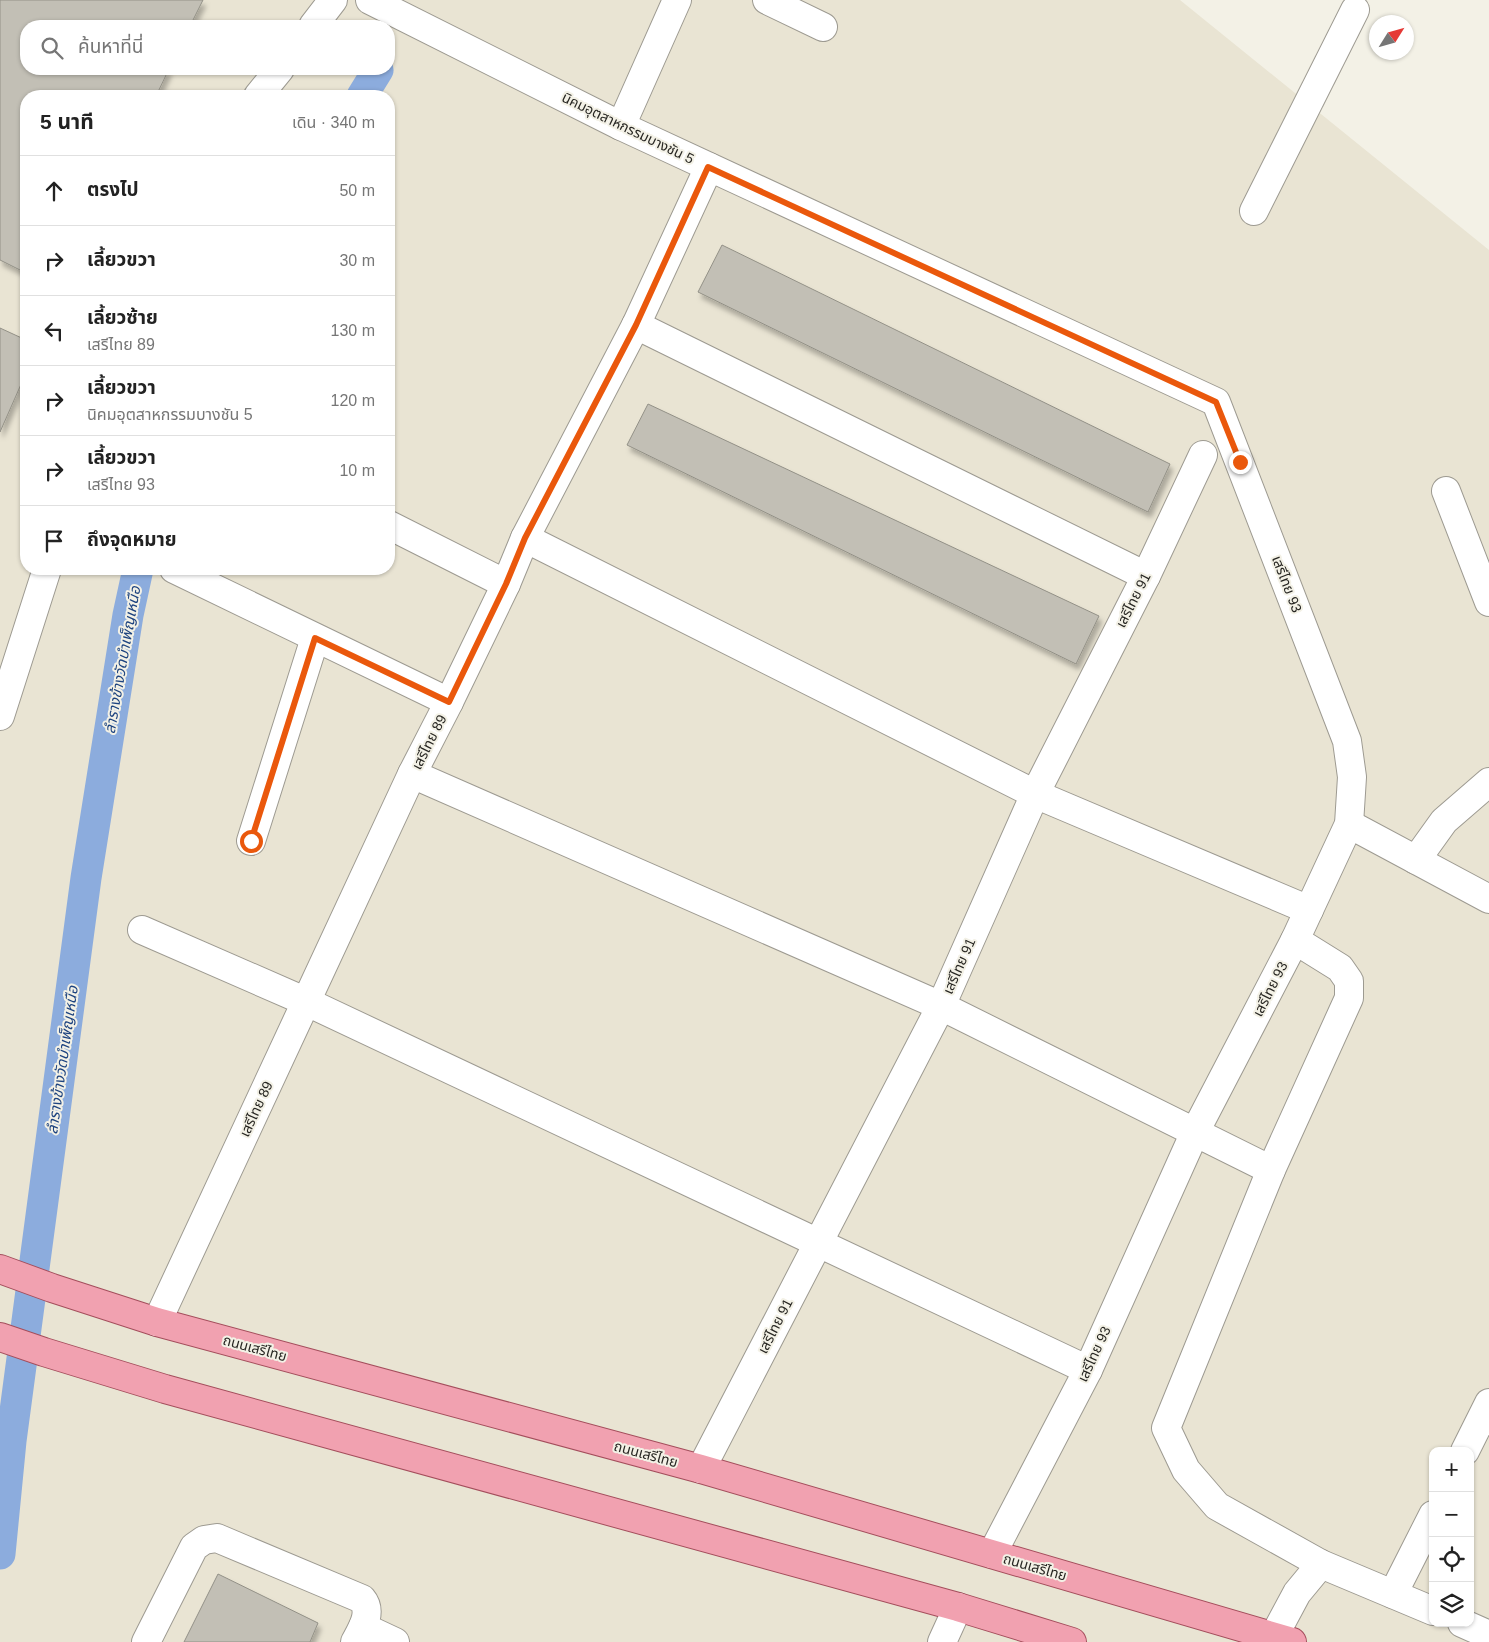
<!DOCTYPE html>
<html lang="th">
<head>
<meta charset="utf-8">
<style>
	:root { --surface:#fff; --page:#f2f2f2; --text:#222; --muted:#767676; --line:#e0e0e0 }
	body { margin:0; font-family:Helvetica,"Noto Sans Thai",sans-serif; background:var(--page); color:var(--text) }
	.controls { position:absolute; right:15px; bottom:15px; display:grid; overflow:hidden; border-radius:10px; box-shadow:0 1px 4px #0004 }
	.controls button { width:45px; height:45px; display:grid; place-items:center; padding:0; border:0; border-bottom:1px solid var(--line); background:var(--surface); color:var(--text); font:25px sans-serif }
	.compass { position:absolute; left:1369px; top:15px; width:45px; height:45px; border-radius:50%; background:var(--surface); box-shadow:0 1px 4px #0004; rotate:53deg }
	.stop { position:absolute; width:15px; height:15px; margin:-11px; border:4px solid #ea580c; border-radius:50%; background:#fff }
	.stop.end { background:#ea580c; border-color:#fff; box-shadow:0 1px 5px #0008 }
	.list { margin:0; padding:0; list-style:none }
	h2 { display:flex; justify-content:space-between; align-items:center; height:65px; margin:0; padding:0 20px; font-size:21px }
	h2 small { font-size:16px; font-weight:400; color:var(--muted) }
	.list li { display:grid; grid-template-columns:32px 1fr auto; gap:15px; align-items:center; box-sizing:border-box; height:70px; padding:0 20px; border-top:1px solid var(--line) }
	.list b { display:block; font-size:19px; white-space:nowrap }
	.list p { margin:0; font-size:16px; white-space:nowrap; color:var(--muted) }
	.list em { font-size:16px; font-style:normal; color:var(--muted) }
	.icon { flex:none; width:28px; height:28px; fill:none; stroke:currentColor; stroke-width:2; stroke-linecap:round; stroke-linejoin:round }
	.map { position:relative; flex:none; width:1489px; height:1642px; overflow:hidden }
	.search { position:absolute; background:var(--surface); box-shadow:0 1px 4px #0004; left:20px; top:20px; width:375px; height:55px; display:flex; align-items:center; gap:12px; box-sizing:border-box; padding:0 18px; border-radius:20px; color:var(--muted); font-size:19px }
	.panel { position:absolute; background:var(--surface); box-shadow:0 1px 4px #0004; left:20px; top:90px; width:375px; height:485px; border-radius:20px }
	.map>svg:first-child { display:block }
	.built { fill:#e9e4d3; fill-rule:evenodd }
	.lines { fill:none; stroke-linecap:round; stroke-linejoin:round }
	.canal { stroke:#8cacdd; stroke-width:31 }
	.building { fill:#c2bfb5; stroke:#939187; filter:url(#shadow) }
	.minor-casing { stroke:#9d9a91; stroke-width:30 }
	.major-casing { stroke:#a44e5c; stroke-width:30 }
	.minor { stroke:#fff; stroke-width:28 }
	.major { stroke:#f1a1b0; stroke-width:28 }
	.route { stroke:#ea580c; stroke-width:6 }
	.labels { text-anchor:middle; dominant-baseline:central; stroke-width:4; stroke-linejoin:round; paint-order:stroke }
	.street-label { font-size:14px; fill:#272622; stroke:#f3f1e6 }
	.water-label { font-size:15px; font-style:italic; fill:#1d437f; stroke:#f3f1e6 }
</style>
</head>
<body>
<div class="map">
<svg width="1489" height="1642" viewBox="0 0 1489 1642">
	<defs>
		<filter id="shadow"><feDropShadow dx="3" dy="5.5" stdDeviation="2.5" flood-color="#0004"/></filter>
	</defs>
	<rect width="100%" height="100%" fill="#f3f1e6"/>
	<path class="built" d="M0 0H1180L1489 250V1642H0ZM26 26H389V69H26ZM26 96H389V569H26ZM1433 1451H1470V1623H1433Z"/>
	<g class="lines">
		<g class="canal">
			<path d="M362 96 378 70"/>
			<path d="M0 1554 11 1441 86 878 128 615 138 569"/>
		</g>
	</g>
	<g class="building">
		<path d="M0 0H203L190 26H26V69H169L156 96H26V273L0 260Z"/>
		<path d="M722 245 1170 464 1148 512 698 292Z"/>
		<path d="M0 328 26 340V373L0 432Z"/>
		<path d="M648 404 1099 616 1076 664 627 445Z"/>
		<path d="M218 1574 318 1623 310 1642H184Z"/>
	</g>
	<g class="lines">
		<g class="minor-casing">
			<g id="minor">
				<path d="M370 0 621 126 1216 402 1347 741 1352 777 1349 824 1295 940 1195 1132 1088 1370 992 1554"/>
				<path d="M767 0 823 27"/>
				<path d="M313 26 333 0"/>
				<path d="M258 96 280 69"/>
				<path d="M621 126 677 0"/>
				<path d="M1254 211 1355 10"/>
				<path d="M636 325 1146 576"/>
				<path d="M1446 491 1489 602"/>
				<path d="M389 525 506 584"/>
				<path d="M525 538 1035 794 1309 910"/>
				<path d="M174 569 449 702"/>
				<path d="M0 716 47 569"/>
				<path d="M412 774 941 1006 1271 1170"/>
				<path d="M1349 824 1489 899"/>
				<path d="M251 841 315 638"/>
				<path d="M1416 860 1444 821 1489 782"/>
				<path d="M142 930 307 1002 1088 1370"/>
				<path d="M1295 940 1340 968 1349 981V998L1271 1170 1166 1428 1186 1470 1217 1506 1321 1564 1433 1611"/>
				<path d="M157 1322 412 774 449 702 506 584 525 538 636 325 709 167"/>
				<path d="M1465 1451 1489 1403"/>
				<path d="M701 1469 941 1006 1035 794 1146 576 1203 455"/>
				<path d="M1393 1594 1433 1515"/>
				<path d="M1462 1623 1489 1635"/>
				<path d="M363 1627 395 1642"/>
				<path d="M1274 1636 1297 1593 1321 1564"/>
				<path d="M146 1642 194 1547 204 1540 217 1538 362 1599C373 1612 362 1629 355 1642"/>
				<path d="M942 1642 958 1607"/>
			</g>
		</g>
		<g class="major-casing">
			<g id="major">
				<path d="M0 1269 52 1288 157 1322 701 1469 1292 1642"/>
				<path d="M0 1337 44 1352 165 1389 958 1607 1072 1642"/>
			</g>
		</g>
		<use href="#minor" class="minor"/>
		<use href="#major" class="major"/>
	</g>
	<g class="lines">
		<path class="route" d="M251 841 315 638 449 702 506 584 525 538 636 325 708 167 1216 402 1240 462"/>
	</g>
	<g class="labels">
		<g class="street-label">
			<text transform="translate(628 128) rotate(26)">นิคมอุตสาหกรรมบางชัน 5</text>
			<text transform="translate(1287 584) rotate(69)">เสรีไทย 93</text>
			<text transform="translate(1133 600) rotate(-63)">เสรีไทย 91</text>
			<text transform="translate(429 742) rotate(-63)">เสรีไทย 89</text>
			<text transform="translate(959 966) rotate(-66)">เสรีไทย 91</text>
			<text transform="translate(1270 989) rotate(-63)">เสรีไทย 93</text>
			<text transform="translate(256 1109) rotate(-65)">เสรีไทย 89</text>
			<text transform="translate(775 1326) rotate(-63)">เสรีไทย 91</text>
			<text transform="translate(255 1348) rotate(15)">ถนนเสรีไทย</text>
			<text transform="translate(1094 1354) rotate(-65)">เสรีไทย 93</text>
			<text transform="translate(646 1454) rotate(15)">ถนนเสรีไทย</text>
			<text transform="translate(1035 1567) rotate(16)">ถนนเสรีไทย</text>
		</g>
		<g class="water-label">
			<text transform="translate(122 660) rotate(-80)">ลำรางข้างวัดบำเพ็ญเหนือ</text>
			<text transform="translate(62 1060) rotate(-82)">ลำรางข้างวัดบำเพ็ญเหนือ</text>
		</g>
	</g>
</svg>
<div class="controls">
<button>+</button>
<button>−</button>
<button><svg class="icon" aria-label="locate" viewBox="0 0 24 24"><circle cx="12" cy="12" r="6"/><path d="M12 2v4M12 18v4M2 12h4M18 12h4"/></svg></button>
<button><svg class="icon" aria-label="layers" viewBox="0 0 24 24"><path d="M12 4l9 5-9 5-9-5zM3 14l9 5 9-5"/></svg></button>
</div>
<svg class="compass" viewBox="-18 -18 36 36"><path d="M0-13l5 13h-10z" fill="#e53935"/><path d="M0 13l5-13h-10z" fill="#767676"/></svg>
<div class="stop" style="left:251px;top:841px"></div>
<div class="stop end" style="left:1240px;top:462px"></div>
<div class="search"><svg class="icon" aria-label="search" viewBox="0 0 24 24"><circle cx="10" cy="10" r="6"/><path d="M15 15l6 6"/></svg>ค้นหาที่นี่</div>
<section class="panel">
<h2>5 นาที<small>เดิน · 340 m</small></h2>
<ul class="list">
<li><svg class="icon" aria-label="ahead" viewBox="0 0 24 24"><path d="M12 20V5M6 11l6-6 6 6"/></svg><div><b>ตรงไป</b></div><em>50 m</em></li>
<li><svg class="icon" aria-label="right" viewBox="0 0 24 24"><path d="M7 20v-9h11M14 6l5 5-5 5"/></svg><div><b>เลี้ยวขวา</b></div><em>30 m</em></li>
<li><svg class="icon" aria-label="left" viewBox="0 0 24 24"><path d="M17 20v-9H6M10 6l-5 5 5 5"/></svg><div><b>เลี้ยวซ้าย</b><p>เสรีไทย 89</p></div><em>130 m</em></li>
<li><svg class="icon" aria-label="right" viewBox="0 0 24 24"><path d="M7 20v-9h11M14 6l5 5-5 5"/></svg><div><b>เลี้ยวขวา</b><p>นิคมอุตสาหกรรมบางชัน 5</p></div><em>120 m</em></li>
<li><svg class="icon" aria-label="right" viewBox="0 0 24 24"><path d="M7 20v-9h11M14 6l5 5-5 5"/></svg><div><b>เลี้ยวขวา</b><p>เสรีไทย 93</p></div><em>10 m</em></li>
<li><svg class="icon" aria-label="arrive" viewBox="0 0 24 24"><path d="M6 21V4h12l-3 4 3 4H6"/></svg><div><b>ถึงจุดหมาย</b></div></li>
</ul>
</section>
</div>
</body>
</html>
